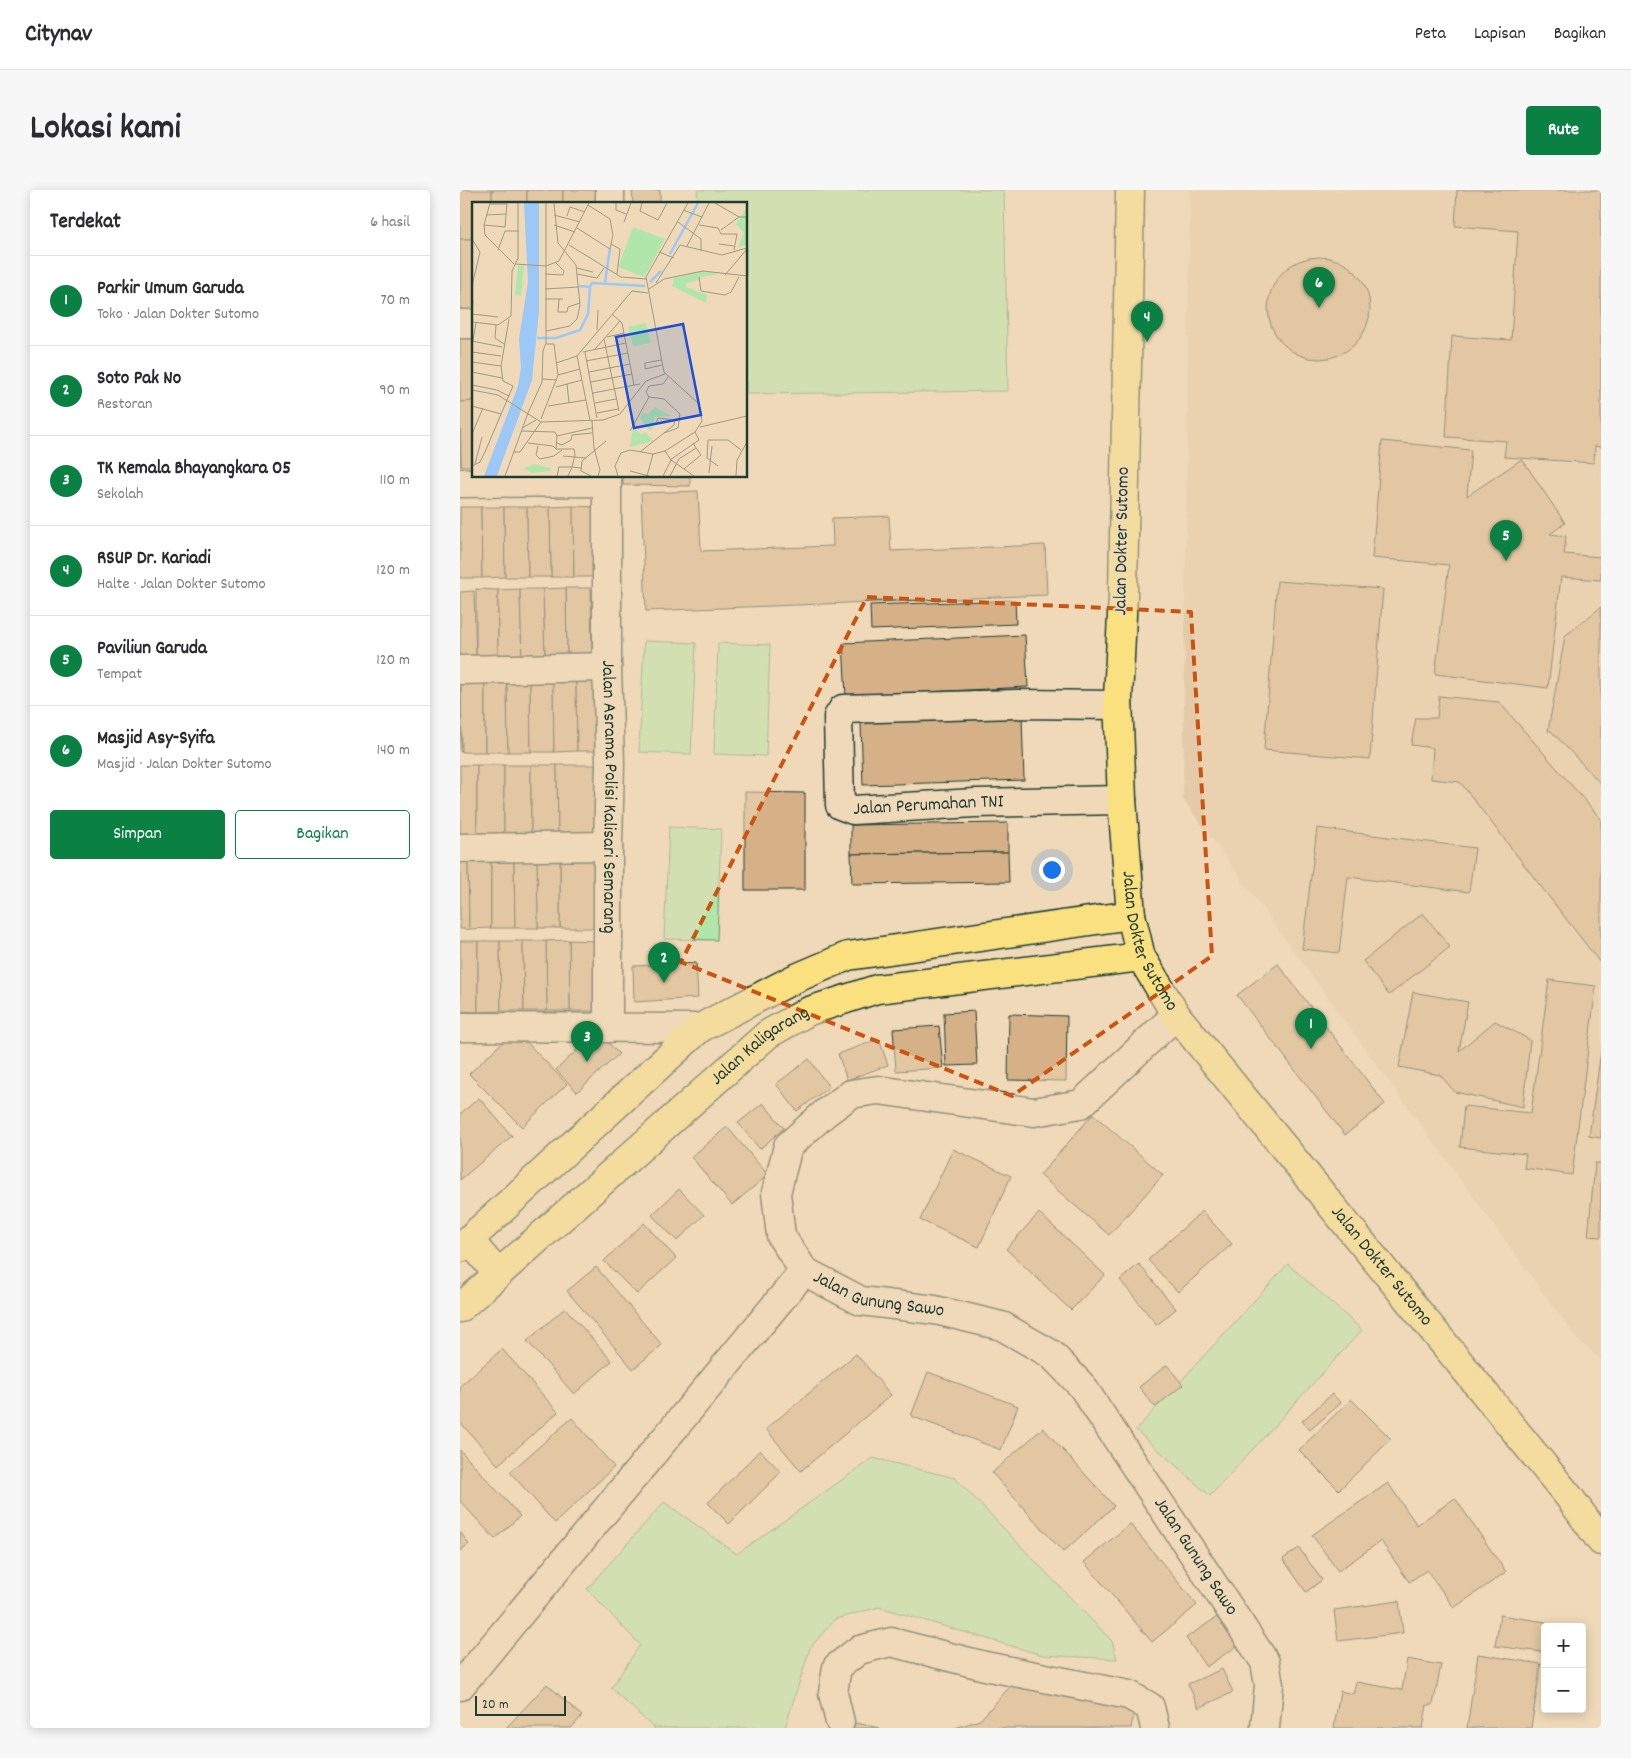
<!DOCTYPE html>
<html lang="id">
<head>
<meta charset="utf-8">
<style>
	:root { --surface:#fff; --page:#f7f7f7; --text:#2b2b33; --muted:#7c7c81; --line:#e1e1e2; --accent:#0b8043 }
	body { margin:0; font-family:Dekko,sans-serif; background:var(--page); color:var(--text) }
	.controls { position:absolute; right:15px; bottom:15px; display:grid; overflow:hidden; border-radius:5px; box-shadow:0 2px 12px #0003 }
	.controls button { width:45px; height:45px; display:grid; place-items:center; padding:0; border:0; border-bottom:1px solid var(--line); background:var(--surface); color:var(--text); font:25px sans-serif }
	.scale { position:absolute; left:15px; bottom:12px; width:91px; box-sizing:border-box; padding-left:5px; border:2px solid #1f3d34; border-top:0; font-size:14px; line-height:18px; white-space:nowrap; color:#1f3d34; -webkit-text-stroke:4px #efd9b8; paint-order:stroke }
	.you { position:absolute; left:591px; top:679px; width:18px; height:18px; margin:-12px; border:4px solid #fff; border-radius:50%; background:#1a73e8; box-shadow:0 0 0 8px #1a73e833 }
	.badge { display:grid; place-items:center; width:32px; height:32px; border-radius:50%; background:var(--accent); color:#fff; font-size:16px; font-weight:700 }
	.pin { position:absolute; translate:-50% -41px; filter:drop-shadow(0 1px 2px #0008) }
	.pin::after { content:''; position:absolute; top:26px; width:18px; height:15px; background:inherit; clip-path:polygon(0 0,100% 0,50% 100%) }
	.list { margin:0; padding:0; list-style:none }
	h2 { display:flex; justify-content:space-between; align-items:center; height:65px; margin:0; padding:0 20px; font-size:21px }
	h2 small { font-size:16px; font-weight:400; color:var(--muted) }
	.list li { display:grid; grid-template-columns:32px 1fr auto; gap:15px; align-items:center; box-sizing:border-box; height:90px; padding:0 20px; border-top:1px solid var(--line) }
	.list b { display:block; font-size:19px; white-space:nowrap }
	.list p { margin:0; font-size:16px; white-space:nowrap; color:var(--muted) }
	.list em { font-size:16px; font-style:normal; color:var(--muted) }
	.actions { display:flex; gap:10px; padding:15px 20px }
	.actions a { flex:1; padding:11px 0; border:1px solid var(--accent); border-radius:5px; text-align:center; font-size:18px; color:var(--accent) }
	.actions .main { background:var(--accent); color:#fff }
	.map { position:relative; flex:none; width:1141px; height:1538px; overflow:hidden; border-radius:5px }
	header { display:flex; align-items:center; gap:30px; box-sizing:border-box; height:70px; padding:0 25px; background:var(--surface); border-bottom:1px solid var(--line) }
	header strong { font-size:24px }
	nav { display:flex; gap:28px; margin-inline-start:auto; font-size:18px }
	.intro { display:flex; align-items:center; justify-content:space-between; box-sizing:border-box; height:120px; padding:0 30px }
	h1 { margin:0; font-size:35px }
	.button { padding:12px 22px; border-radius:5px; background:var(--accent); color:#fff; font-size:18px; font-weight:700 }
	main { display:flex; gap:30px; padding:0 30px }
	aside { flex:1; background:var(--surface); border-radius:5px; box-shadow:0 2px 12px #0003 }
	.map>svg:first-child { display:block }
	.built { fill:#e4caa8 }
	.green { fill:#b0e6a9; stroke:#68926e }
	.building { fill:#d6b188; stroke:#1f3d34 }
	.lines { fill:none; stroke-linecap:round; stroke-linejoin:round }
	.minor-casing { stroke:#1f3d34; stroke-width:31 }
	.trunk-casing { stroke:#1f3d34; stroke-width:31 }
	.minor { stroke:#efd9b8; stroke-width:28 }
	.trunk { stroke:#fbe080; stroke-width:28 }
	.marked { fill:none; stroke:#ca5512; stroke-width:4; stroke-dasharray:10 6; stroke-linejoin:round }
	.labels { text-anchor:middle; dominant-baseline:central; stroke-width:4; stroke-linejoin:round; paint-order:stroke }
	.street-label { font-size:19px; fill:#1f3d34; stroke:#efd9b8 }
	.inset-river { fill:none; stroke:#9bc8f6; stroke-width:2.5 }
	.inset-road { fill:none; stroke:#9c9b83; stroke-width:1 }
	.view { fill:#1d4ed8; fill-opacity:0.15; stroke:#1d4ed8; stroke-width:2.5 }
	.inset-edge { fill:none; stroke:#1f3d34; stroke-width:2.5 }
</style>
</head>
<body>
<header>
<strong>Citynav</strong>
<nav><a>Peta</a><a>Lapisan</a><a>Bagikan</a></nav>
</header>
<div class="intro"><h1>Lokasi kami</h1><a class="button">Rute</a></div>
<main>
<aside>
<h2>Terdekat<small>6 hasil</small></h2>
<ul class="list">
<li><span class="badge">1</span><div><b>Parkir Umum Garuda</b><p>Toko · Jalan Dokter Sutomo</p></div><em>70 m</em></li>
<li><span class="badge">2</span><div><b>Soto Pak No</b><p>Restoran</p></div><em>90 m</em></li>
<li><span class="badge">3</span><div><b>TK Kemala Bhayangkara 05</b><p>Sekolah</p></div><em>110 m</em></li>
<li><span class="badge">4</span><div><b>RSUP Dr. Kariadi</b><p>Halte · Jalan Dokter Sutomo</p></div><em>120 m</em></li>
<li><span class="badge">5</span><div><b>Paviliun Garuda</b><p>Tempat</p></div><em>120 m</em></li>
<li><span class="badge">6</span><div><b>Masjid Asy-Syifa</b><p>Masjid · Jalan Dokter Sutomo</p></div><em>140 m</em></li>
</ul>
<div class="actions"><a class="main">Simpan</a><a>Bagikan</a></div>
</aside>
<div class="map">
<svg width="1141" height="1538" viewBox="0 0 1141 1538">
	<rect width="100%" height="100%" fill="#efd9b8"/>
	<filter id="ink" filterUnits="userSpaceOnUse"><feTurbulence type="fractalNoise" baseFrequency=".02" numOctaves="2"/><feDisplacementMap in="SourceGraphic" scale="10" xChannelSelector="R" yChannelSelector="G"/><feConvolveMatrix kernelMatrix="1 2 1 2 8 2 1 2 1" color-interpolation-filters="sRGB"/></filter>
	<g filter="url(#ink)">
		<path class="built" d="M730 0H1141V1170L1117 1149 723 609Z"/>
		<g class="green">
			<path d="M237 0H544L548 201 286 204V14H238Z"/>
			<path d="M184 451 236 453 231 564 179 562Z"/>
			<path d="M258 453 310 455 306 566 254 564Z"/>
			<path d="M209 637 261 639 257 750 204 749Z"/>
			<path d="M828 1074 902 1140 750 1306 676 1240Z"/>
			<path d="M413 1268 495 1288 652 1451 657 1469 582 1465 419 1417 375 1429 350 1458 325 1538H194L151 1498 180 1455 127 1399 204 1312 277 1364Z"/>
		</g>
		<g class="building">
			<path d="M0 0H32V14H14V49H0Z"/>
			<rect x="32" y="0" width="35" height="14"/>
			<rect x="67" y="0" width="36" height="14"/>
			<rect x="103" y="0" width="37" height="14"/>
			<path d="M172 0H200V14H173Z"/>
			<path d="M997 0H1141V257L1135 256 1134 273 1044 267 1046 251 986 247 992 146 1051 150 1058 41 995 36Z"/>
			<path d="M0 49H14V120L1 121Z"/>
			<circle cx="859" cy="118" r="51"/>
			<path d="M0 147H14V211L0 212Z"/>
			<path d="M14 211V276H1L0 212Z"/>
			<path d="M0 217 1 276H0Z"/>
			<path d="M922 251 1011 260 1007 306 1062 269 1105 333 1090 344 1106 346 1104 364 1141 367V390L1101 387 1088 498 975 484 989 375 912 368Z"/>
			<path d="M163 286H230V296L163 295Z"/>
			<path d="M238 301 241 361 373 356 372 328 429 326 431 361 585 355 587 405 186 421 181 303Z"/>
			<path d="M113 316 114 387H91L90 317Z"/>
			<path d="M113 316 136 317 137 387H114Z"/>
			<path d="M0 317H21L22 388H0Z"/>
			<path d="M21 317H44L45 387 22 388Z"/>
			<path d="M44 317H67L68 387H45Z"/>
			<path d="M67 317H90L91 387H68Z"/>
			<path d="M817 391 923 399 910 569 804 560Z"/>
			<path d="M106 398H131L132 469 107 468Z"/>
			<path d="M106 398 107 468 85 469 83 399Z"/>
			<path d="M16 399 38 400V470H16Z"/>
			<path d="M60 399 62 470H38V400Z"/>
			<path d="M60 399H83L85 469 62 470Z"/>
			<path d="M14 401 16 470H0V402Z"/>
			<path d="M555 410 556 434 411 440 410 415Z"/>
			<path d="M1141 417V594L1091 541H1088L1105 446Z"/>
			<path d="M565 445 568 497 386 506 383 453Z"/>
			<path d="M0 491H1L2 562H0Z"/>
			<path d="M1 491 25 492V562H2Z"/>
			<path d="M47 491 48 562H25V492Z"/>
			<path d="M47 491H70L71 562H48Z"/>
			<path d="M70 491H93L94 562H71Z"/>
			<path d="M93 491H116L117 561 94 562Z"/>
			<path d="M116 491H141V561H117Z"/>
			<path d="M979 506 1039 512 1141 629V774L1000 592 971 589 973 558 951 555 956 528H977Z"/>
			<path d="M562 527 564 590 403 595 401 533Z"/>
			<rect x="0" y="575" width="17" height="71"/>
			<path d="M17 575H44V645L17 646Z"/>
			<path d="M44 575H71V646L44 645Z"/>
			<path d="M71 575H97L98 645 71 646Z"/>
			<path d="M97 575H137V645H98Z"/>
			<path d="M285 602 345 603V700H285Z"/>
			<path d="M548 633V662L391 664V635Z"/>
			<path d="M857 638 1015 658 1009 702 888 687 879 763 842 759Z"/>
			<path d="M548 662 549 692 392 694 391 664Z"/>
			<rect x="100" y="667" width="34" height="71"/>
			<path d="M100 667V738H78L77 668Z"/>
			<path d="M0 668H8L9 739H0Z"/>
			<path d="M8 668H31V738L9 739Z"/>
			<path d="M31 668H54L55 738H31Z"/>
			<path d="M54 668H77L78 738H55Z"/>
			<path d="M963 723 990 757 929 805 903 771Z"/>
			<path d="M109 750 137 751V821H110Z"/>
			<path d="M109 750 110 821H87L86 751Z"/>
			<path d="M0 751H18V822L0 821Z"/>
			<path d="M18 751H40L41 821 18 822Z"/>
			<path d="M40 751H63L64 821H41Z"/>
			<path d="M63 751H86L87 821H64Z"/>
			<path d="M236 773 238 808 174 812 173 776Z"/>
			<path d="M818 774 925 914 885 945 777 805Z"/>
			<path d="M1089 790 1136 796 1112 985 1064 978 1066 964 1000 957 1004 916 1071 923Z"/>
			<path d="M953 802 1008 812 999 861 1035 831 1070 850 1063 917 995 902 980 885 939 877Z"/>
			<path d="M514 821 517 875 486 876 484 823Z"/>
			<path d="M549 824 607 826 606 891 548 890Z"/>
			<path d="M479 836 483 878 436 881 433 839Z"/>
			<path d="M55 840 107 894 62 937 9 884Z"/>
			<path d="M137 841 159 864 117 902 96 880Z"/>
			<path d="M419 849 428 875 387 890 378 864Z"/>
			<path d="M1141 861V948L1129 946Z"/>
			<path d="M349 869 369 897 337 921 316 894Z"/>
			<path d="M19 908 52 946 0 990V924Z"/>
			<path d="M303 913 324 938 300 959 278 933Z"/>
			<path d="M633 924 703 985 649 1045 580 985Z"/>
			<path d="M267 937 308 985 272 1015 231 967Z"/>
			<path d="M493 959 551 986 519 1057 460 1030Z"/>
			<path d="M1135 973H1141V1047L1128 1046Z"/>
			<path d="M219 999 244 1025 217 1051 192 1025Z"/>
			<path d="M742 1021 772 1054 718 1102 688 1070Z"/>
			<path d="M579 1023 645 1085 611 1120 546 1059Z"/>
			<path d="M184 1033 216 1068 177 1104 144 1071Z"/>
			<path d="M679 1074 716 1119 697 1135 660 1090Z"/>
			<path d="M136 1077 202 1155 173 1179 107 1101Z"/>
			<path d="M105 1118 152 1171 114 1204 67 1151Z"/>
			<path d="M42 1159 98 1222 38 1275 0 1232V1196Z"/>
			<path d="M396 1164 431 1205 341 1281 306 1239Z"/>
			<path d="M707 1175 723 1195 695 1217 679 1197Z"/>
			<path d="M468 1182 558 1216 541 1260 451 1226Z"/>
			<path d="M872 1204 881 1213 850 1240 842 1231Z"/>
			<path d="M891 1209 931 1249 879 1300 839 1260Z"/>
			<path d="M112 1228 154 1277 95 1333 50 1282Z"/>
			<path d="M583 1238 654 1316 603 1362 532 1283Z"/>
			<path d="M0 1260 60 1326 35 1349 0 1311Z"/>
			<path d="M300 1260 321 1282 269 1334 248 1313Z"/>
			<path d="M928 1293 957 1335 995 1308 1046 1382 994 1418 967 1380 949 1392 921 1351 878 1381 852 1345Z"/>
			<path d="M670 1334 737 1415 692 1452 624 1372Z"/>
			<path d="M0 1342 9 1354 0 1361Z"/>
			<path d="M839 1358 862 1390 846 1402 823 1369Z"/>
			<path d="M939 1411 943 1443 878 1451 874 1420Z"/>
			<path d="M1040 1425 1086 1432 1082 1462 1035 1456Z"/>
			<path d="M757 1427 777 1456 746 1477 726 1448Z"/>
			<path d="M1018 1464 1081 1474 1071 1538H1007Z"/>
			<path d="M947 1469 981 1475 973 1515H967L963 1538H874L880 1501 893 1504 896 1492 942 1500Z"/>
			<path d="M762 1479 773 1502 739 1518 728 1494Z"/>
			<path d="M556 1490 676 1511 671 1538H495L520 1530Z"/>
			<path d="M87 1494 122 1526 111 1538H46Z"/>
			<path d="M386 1531 420 1538H380Z"/>
		</g>
		<g class="lines">
			<g class="minor-casing">
				<g id="minor">
					<path d="M150 14V0"/>
					<path d="M0 134H14"/>
					<path id="s1" d="M147 286V477L150 573 148 656V838"/>
					<path d="M0 293 147 292"/>
					<path d="M0 480 147 477"/>
					<path id="s2" d="M658 515 556 514 383 519 378 527 380 615 393 620 515 613 662 610"/>
					<path d="M0 658 148 656"/>
					<path id="s3" d="M716 825 621 914 574 922 418 900 391 904 365 923 328 956 316 1003 321 1046 344 1081 401 1111 475 1120 542 1136 591 1164 622 1196 805 1472 809 1495 805 1538"/>
					<path d="M0 837 240 838"/>
					<path d="M0 1496 344 1081"/>
					<path d="M380 1532 373 1503 377 1477 399 1460 431 1452 525 1476 669 1505 690 1517 695 1538"/>
				</g>
			</g>
			<g class="trunk-casing">
				<g id="trunk">
					<path id="s4" d="M670 0 663 404 658 509 662 610 671 725 681 767 716 825 1110 1308 1141 1351"/>
					<path d="M9 1050 38 1084"/>
					<path d="M0 1058 240 838 334 789 388 766 671 725"/>
					<path id="s5" d="M0 1118 308 844 349 821 417 799 681 767"/>
				</g>
			</g>
			<use href="#minor" class="minor"/>
			<use href="#trunk" class="trunk"/>
		</g>
	</g>
	<path d="M0 0H1141V1538H0ZM407 407 731 422 752 766 552 906 221 772Z" fill="#efd9b8" fill-opacity=".55" fill-rule="evenodd"/>
	<path class="marked" d="M407 407 731 422 752 766 552 906 221 772Z"/>
	<g class="labels">
		<g class="street-label">
			<text transform="translate(663 351) rotate(-89)">Jalan Dokter Sutomo</text>
			<text stroke="none"><textPath href="#s1" startOffset="321">Jalan Asrama Polisi Kalisari Semarang</textPath></text>
			<text stroke="none"><textPath href="#s2" startOffset="462">Jalan Perumahan TNI</textPath></text>
			<text stroke="none"><textPath href="#s4" startOffset="756">Jalan Dokter Sutomo</textPath></text>
			<text stroke="none"><textPath href="#s5" startOffset="399">Jalan Kaligarang</textPath></text>
			<text stroke="none"><textPath href="#s4" startOffset="1161">Jalan Dokter Sutomo</textPath></text>
			<text stroke="none"><textPath href="#s3" startOffset="658">Jalan Gunung Sawo</textPath></text>
			<text stroke="none"><textPath href="#s3" startOffset="1092">Jalan Gunung Sawo</textPath></text>
		</g>
	</g>
	<g transform="translate(12 12)">
		<rect width="275" height="275" fill="#efd9b8"/>
		<path d="M275 5V43L266 45 272 31 264 22ZM161 25 193 37 172 75 146 65ZM46 63 52 64 49 94 43 93ZM231 69 247 72 228 75 227 78 214 81V85L235 93 234 101 200 84 202 76ZM174 121 179 141 161 144 156 125ZM183 205 199 214 183 215 180 228 176 227 168 216 171 210 176 212ZM161 226 169 232 174 230 181 239 158 245ZM62 262 79 266 78 269 60 271 52 266Z" fill="#b0e6a9"/>
		<path d="M52 1H67V109L60 178 25 274H12L46 184 49 166 47 137 56 80Z" fill="#9bc8f6"/>
		<path class="inset-river" d="M198 52 226 1M133 80 138 47M178 80 189 69M107 84 118 85 120 81 173 84M65 136H84L108 128 116 112 118 86"/>
		<path class="inset-road" d="M18 1 12 23 13 33 42 62M144 1V8L154 12M170 1 168 9 186 18 195 1M243 1 267 15H275M18 2H35M211 8 230 15M14 13 34 12M82 13 108 20M95 14 98 5 113 10M152 20 159 1M206 20 229 37V49M12 23 33 25 35 1M82 23 103 30M227 23 246 26 249 32H265L262 48M105 26 138 47 141 33 138 17 116 3M249 28 267 15M0 37 8 50 0 84M139 42 148 47 145 72M247 42 262 44M97 43 149 75 174 77M215 44 237 1M26 48 33 29H47M187 50 202 56M43 62 74 64 87 59 117 1M105 66 121 70M73 72 91 73 92 69 84 61M105 72 125 76 132 66M253 73 275 47M227 75 229 89 253 93 259 90 267 75M184 81 208 43 250 53 275 46M73 87 106 85M177 87 192 77 231 69 275 74M73 97H91M87 97 86 110H95L96 105 108 101M0 112 26 115M140 112 150 121 162 183M0 113 1 98M0 120 26 123 39 114 40 69 46 56V1M24 123 23 136 32 142M125 128 126 108M74 129 98 124 105 117 108 103 104 63 86 41 82 1M135 135 152 131M132 137 147 209M0 139 30 145M0 144 4 121M123 147 148 119M0 150 29 154M111 150 154 141M113 150 125 216M105 154 160 89 176 91M105 154 118 218M189 158 173 161V167L190 163M114 159 156 151M0 160 29 164M84 161 105 154M0 170 30 176M117 170 158 162M86 173 108 167M70 177 85 178M119 180 160 172M95 182 97 201M0 183 25 188 37 194M84 185 110 178M0 188 26 193 69 220 131 218 148 212 174 179 193 172M121 191 168 182M123 201 144 197M0 204 29 212M76 204 114 198M56 211 70 180 71 149 74 141V1M125 211 146 207M69 217 86 173 82 142H74M120 219 122 246 128 268 126 274M228 225 275 214M50 226 64 218M49 229 83 230 85 234M158 229 177 195M192 231 206 226 208 212 192 197 177 195 174 190 177 184 191 182 196 175M0 232 11 206M85 234 120 226M56 241 81 244 84 247M85 241 90 243 99 238 100 233 120 231M66 244 64 253 68 257 82 254 90 248M193 249 199 258 222 274M42 250H48L69 220M168 250 202 223 203 218 186 216 184 221M91 254 114 256M198 258 227 238 223 230M3 262 10 235M0 264 8 260 13 250 41 184 31 179 29 164 37 117M246 264 235 256 236 238H256L269 248M212 267 229 253 224 246M158 269 177 274M237 271 240 244M33 274 56 211M85 274 87 265H100L103 253 102 247H84L85 234M96 274 100 265 109 266M119 274 109 269 110 259 134 239M146 274 143 264 149 251 158 248 181 252 193 249 223 230 230 219 227 202 192 170 174 75 216 1M175 274 181 252M191 274 199 258M198 274 207 257 224 246 221 241M264 274 265 258 275 240"/>
		<path class="view" d="M211 122 229 213 162 226 144 135Z"/>
		<rect width="275" height="275" class="inset-edge"/>
	</g>
</svg>
<div class="controls">
<button>+</button>
<button>−</button>
</div>
<div class="scale">20 m</div>
<div class="you"></div>
<div class="pin badge" style="left:851px;top:859px">1</div>
<div class="pin badge" style="left:204px;top:793px">2</div>
<div class="pin badge" style="left:127px;top:872px">3</div>
<div class="pin badge" style="left:687px;top:152px">4</div>
<div class="pin badge" style="left:1046px;top:371px">5</div>
<div class="pin badge" style="left:859px;top:118px">6</div>
</div>
</main>
</body>
</html>
